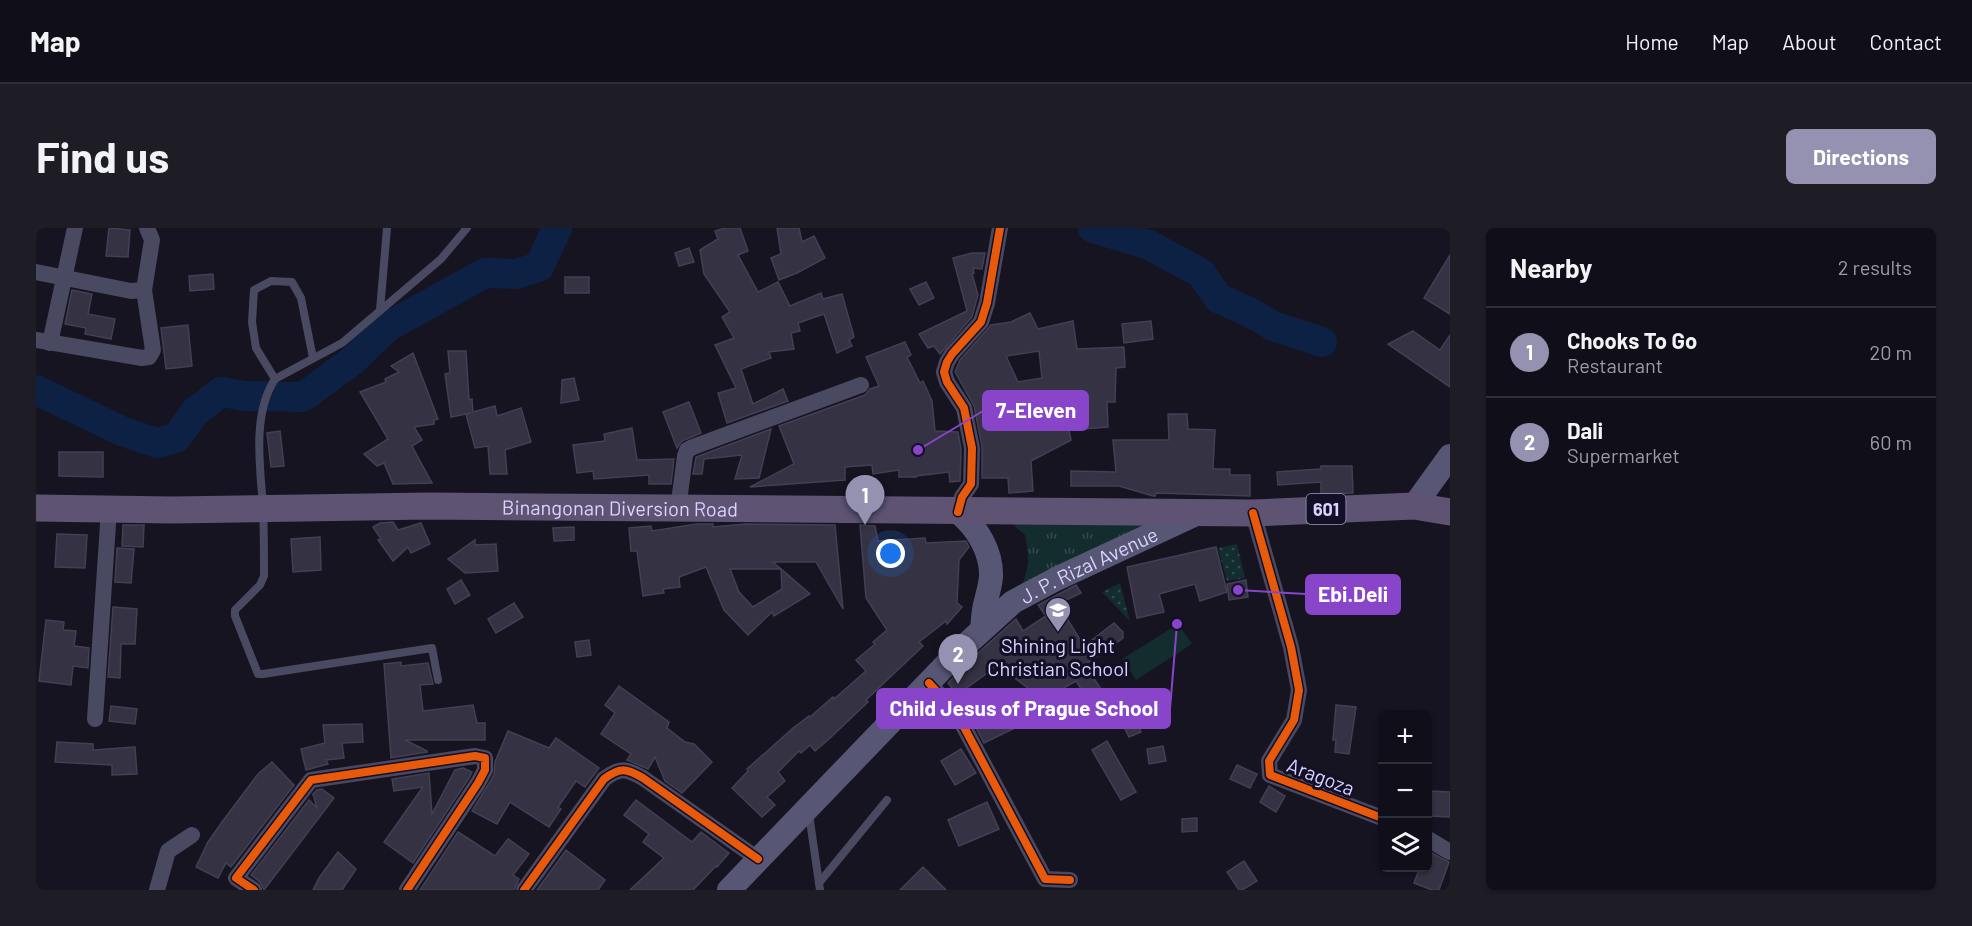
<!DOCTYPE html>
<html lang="en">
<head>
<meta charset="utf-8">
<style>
	:root { --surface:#100f19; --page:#1e1d26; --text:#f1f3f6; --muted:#9c9ca2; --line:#302f38; --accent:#9591b1 }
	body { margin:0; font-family:Barlow,sans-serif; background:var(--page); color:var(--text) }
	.controls { position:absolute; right:18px; bottom:18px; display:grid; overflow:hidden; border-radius:9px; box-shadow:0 2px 4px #0004 }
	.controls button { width:54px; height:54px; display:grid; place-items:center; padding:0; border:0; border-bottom:2px solid var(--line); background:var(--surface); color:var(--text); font:30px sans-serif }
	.you { position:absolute; left:855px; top:326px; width:21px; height:21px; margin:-15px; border:4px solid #fff; border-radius:50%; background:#1a73e8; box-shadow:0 0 0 9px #1a73e833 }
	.badge { display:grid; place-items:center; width:39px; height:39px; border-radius:50%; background:var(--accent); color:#fff; font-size:20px; font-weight:700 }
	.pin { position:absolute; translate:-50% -50px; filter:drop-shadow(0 2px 3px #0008) }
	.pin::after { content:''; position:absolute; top:32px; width:21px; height:18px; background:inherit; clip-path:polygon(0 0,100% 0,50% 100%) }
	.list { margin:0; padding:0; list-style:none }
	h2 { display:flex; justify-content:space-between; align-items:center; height:78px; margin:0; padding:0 24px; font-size:26px }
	h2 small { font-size:20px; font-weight:400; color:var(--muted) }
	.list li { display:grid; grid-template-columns:39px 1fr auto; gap:18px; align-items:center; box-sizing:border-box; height:90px; padding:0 24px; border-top:2px solid var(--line) }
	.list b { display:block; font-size:22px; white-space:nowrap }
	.list p { margin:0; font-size:20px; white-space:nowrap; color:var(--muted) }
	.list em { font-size:20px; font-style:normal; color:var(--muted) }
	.icon { flex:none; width:33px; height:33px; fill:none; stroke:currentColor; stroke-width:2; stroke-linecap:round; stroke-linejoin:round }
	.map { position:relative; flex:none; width:1414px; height:662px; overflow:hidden; border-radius:9px }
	header { display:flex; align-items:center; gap:36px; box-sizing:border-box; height:84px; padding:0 30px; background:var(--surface); border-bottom:2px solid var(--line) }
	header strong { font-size:28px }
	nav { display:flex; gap:33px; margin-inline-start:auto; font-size:21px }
	.intro { display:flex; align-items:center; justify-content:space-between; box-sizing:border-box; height:144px; padding:0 36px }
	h1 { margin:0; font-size:42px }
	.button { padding:15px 27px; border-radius:9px; background:var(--accent); color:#fff; font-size:21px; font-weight:700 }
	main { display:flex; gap:36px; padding:0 36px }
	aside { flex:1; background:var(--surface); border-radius:9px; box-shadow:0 2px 4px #0004 }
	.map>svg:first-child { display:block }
	.grass { fill:url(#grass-dots) }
	.park { fill:url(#park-tufts) }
	.pitch { fill:#132c2d }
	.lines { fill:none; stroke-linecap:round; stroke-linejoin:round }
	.river { stroke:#0d2144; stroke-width:30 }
	.building { fill:#343243; stroke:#433f54; stroke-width:1.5; fill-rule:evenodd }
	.lane { stroke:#4a4962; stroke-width:8 }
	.street { stroke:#4a4962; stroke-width:16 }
	.secondary { stroke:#575674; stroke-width:24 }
	.primary { stroke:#5e5373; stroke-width:27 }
	.cycleway-casing { stroke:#130f26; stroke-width:11 }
	.cycleway { stroke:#e8590c; stroke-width:8 }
	.labels { text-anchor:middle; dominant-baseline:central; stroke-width:6; stroke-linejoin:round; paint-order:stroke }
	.shield { fill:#130f26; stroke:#9e99be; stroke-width:1.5 }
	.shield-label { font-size:18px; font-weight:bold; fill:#d9d4ff }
	.street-label { font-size:20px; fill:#d9d4ff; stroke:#130f26 }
	.poi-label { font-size:20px; fill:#d9d4ff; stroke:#130f26 }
	.leader { fill:none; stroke:#8945c9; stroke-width:2 }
	.callout-dot { fill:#8945c9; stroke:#130f26; stroke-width:2 }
	.callout { fill:#8945c9; stroke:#8945c9; stroke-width:2 }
	.callout-label { font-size:21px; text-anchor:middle; font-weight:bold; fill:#fff }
</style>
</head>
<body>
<header>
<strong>Map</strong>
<nav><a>Home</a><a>Map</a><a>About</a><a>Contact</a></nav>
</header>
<div class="intro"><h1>Find us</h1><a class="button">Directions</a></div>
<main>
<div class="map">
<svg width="1414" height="662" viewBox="0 0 1414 662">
	<defs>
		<pattern id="grass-dots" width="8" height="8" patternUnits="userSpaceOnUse" patternTransform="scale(1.5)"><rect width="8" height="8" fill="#132c2d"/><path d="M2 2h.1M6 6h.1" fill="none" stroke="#354a4c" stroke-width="1.8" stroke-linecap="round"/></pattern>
		<pattern id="park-tufts" width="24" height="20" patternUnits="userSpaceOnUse" patternTransform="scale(1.5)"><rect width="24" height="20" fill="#132c2d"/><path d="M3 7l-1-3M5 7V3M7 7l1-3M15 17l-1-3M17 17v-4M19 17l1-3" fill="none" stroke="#354a4c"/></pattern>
	</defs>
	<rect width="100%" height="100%" fill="#161421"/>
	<g class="grass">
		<path d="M1201 316 1209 350 1191 353 1182 320Z"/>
		<path d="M1084 355 1094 393 1066 364Z"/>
	</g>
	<path class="park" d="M1140 294 980 372C983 363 988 354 990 345 994 332 991 320 989 307L975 295Z"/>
	<path class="pitch" d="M1142 396 1156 416 1100 452 1086 431Z"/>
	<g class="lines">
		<g class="river">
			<path d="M1057 0 1113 17 1165 45 1182 70 1217 86 1237 98 1286 114"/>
			<path d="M0 162 88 204 121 215 140 210 160 183 185 164 209 168 267 169 316 133 351 99 449 45 480 46 503 39 521 0"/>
		</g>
	</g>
	<g class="building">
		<path d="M73 0 94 2 92 29 70 28Z"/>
		<path d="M689 0H704L712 23 702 27 722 64 742 54 754 78 785 65 787 71 806 66 818 109 813 112 816 118 801 125 788 86 762 95 764 103 755 105 758 121 733 124 735 130 705 141 717 176 747 161 752 173 691 195 682 165 700 160 679 117 698 110 686 89 694 84 668 46 664 22 682 11 679 3Z"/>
		<path d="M741 0H763L766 14 778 8 789 30 761 45 743 52 735 30 745 26Z"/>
		<path d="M653 20 658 34 643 38 639 25Z"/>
		<path d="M936 25H949L946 41 937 40 938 45 936 46 942 67 936 89 904 126 898 118 892 120 883 106 931 83 917 30Z"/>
		<path d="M1414 27V86L1388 70Z"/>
		<path d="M177 46 178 61 154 63 153 48Z"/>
		<rect x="529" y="49" width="24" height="16"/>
		<path d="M890 54 898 70 883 77 874 61Z"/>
		<path d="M36 62 56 66 52 86 79 91 75 111 49 106 50 100 29 96Z"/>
		<path d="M994 85 1002 101 1037 93 1041 121 1088 119 1089 139 1080 140 1079 174H1071L1072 199 1033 202 1035 212 995 233 997 263 973 265 972 250H946V218L938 178 919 144 924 132 955 97 975 94ZM1003 123 1006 150 982 154 970 128Z"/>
		<path d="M1115 93 1117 111 1088 115 1086 96Z"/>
		<path d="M152 97 156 138 130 141 125 100Z"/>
		<path d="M1377 103 1404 122 1414 107V159L1352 116Z"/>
		<path d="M869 114 875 127 871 129 884 155 887 153 896 173 899 203 922 204 925 221 924 253 914 254 913 244 880 248V249H863V242L837 246 836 237 809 239V252L714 259 758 236 743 198 829 167 834 161 843 158 830 129Z"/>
		<path d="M412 123H430L433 172 436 171 437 184 459 178 461 188 485 180 495 214 469 222 471 246H454L452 218 439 220 430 186 435 185 415 189 409 146 414 145Z"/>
		<path d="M377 125 402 191 398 192V196L378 199 386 212 376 218 396 255 357 256 348 235 341 238 328 226 352 211 324 164 350 154 349 151 363 144 355 138Z"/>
		<path d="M538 150 543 172 525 175 526 152Z"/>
		<path d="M653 174 665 205 646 213 641 220 627 184Z"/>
		<path d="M1132 186H1151L1152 201 1179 202 1177 241H1194V247H1214V268L1120 265 1119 268H1117L1083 258H1035V243L1080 244 1077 212H1133Z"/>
		<path d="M596 200 601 232 638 231 635 256H613V247L558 251 557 243 541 245 537 217 569 213 568 206Z"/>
		<path d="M735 201 723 250 699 251 706 227 668 231 666 246H657L660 229Z"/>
		<path d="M244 203 248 238 235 239 231 205Z"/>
		<path d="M23 224H67V249L23 248Z"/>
		<path d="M1285 238H1316L1317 265 1285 266V254L1242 257 1241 244 1285 241Z"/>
		<path d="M357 294 362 302 385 295 394 316 375 325 372 319 357 333 342 312 345 311 337 299 344 295Z"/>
		<path d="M661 296H677V299L709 296 799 297 807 381 780 334H737L745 341H694L703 364 717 379 746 361 745 341 774 366 738 388 736 384 712 407 688 382 670 339 643 349 644 359 627 361 628 365 607 368 601 323H595L593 300 615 298 616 303Z"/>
		<path d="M87 297H108L107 319 86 318Z"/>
		<path d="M824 297 839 298 842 313 889 310 890 315 930 313 933 319 923 332 921 375 926 379 911 396 910 393 883 414 887 418 830 472 832 474 793 511 779 523 774 517 765 525 763 523 742 544 749 553 731 569 739 577 726 589 696 560 712 543 711 541 757 500 773 488 774 489 797 469 798 471 830 443 820 432 839 416 837 414 851 402 830 370Z"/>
		<path d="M538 299V312L518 313 517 300Z"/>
		<path d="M21 306 51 307 49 340 19 339Z"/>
		<path d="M284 309 285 342 257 344 255 311Z"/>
		<path d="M439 312V317L460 316 462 343 429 345 412 331Z"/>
		<path d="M1180 319 1191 364 1164 373 1159 356 1123 366 1128 384 1101 390 1091 339Z"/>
		<path d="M81 320 98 321 95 355 79 354Z"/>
		<path d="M425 352 434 367 419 376 411 361Z"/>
		<path d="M1210 352 1212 369 1193 372 1191 356Z"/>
		<path d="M1040 357 1045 365 1022 376 1048 418 1078 395 1087 404V410L1049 437 1067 464 1053 473 1040 453 1024 462 1016 478 990 462 993 461 962 437 958 440 950 435 954 443 921 467 912 455 933 433 980 391 987 403 1010 388 1002 377Z"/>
		<path d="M478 375 487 389 460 405 452 391Z"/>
		<path d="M77 379 101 381 99 416H85L84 450 72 449Z"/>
		<path d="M10 392 28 394 27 402 40 403 38 418 53 420 52 440 37 438 35 457 3 453Z"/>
		<path d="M553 412 555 427 541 429 539 414Z"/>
		<path d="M365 434V438L392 435 397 456 384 457 387 483 437 477 441 495H449V512H369L391 523V524L355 530 348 436Z"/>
		<path d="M583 458 633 494 631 500 649 514 658 516 676 534 646 565 629 553 619 529 612 541 591 532 595 526 565 506 579 485 569 477Z"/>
		<path d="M968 472 981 499 948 515 934 488Z"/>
		<path d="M1300 477 1320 479 1313 526 1299 524 1300 512H1297Z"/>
		<path d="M75 478 101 481 99 496 73 493Z"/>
		<path d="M1100 489 1105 504 1093 509 1087 497Z"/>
		<path d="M326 496 327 514 306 515 308 530 290 532 292 536 270 542 265 521 289 515 287 497Z"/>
		<path d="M472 503 513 520 520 510 563 540 549 559 540 553 522 579 525 581 513 599 474 574 461 596 436 583 458 547 459 534Z"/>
		<path d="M1071 513 1100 564 1085 572 1056 522Z"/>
		<path d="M21 514 57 516V522L99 519 101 546 76 547V537L19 534Z"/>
		<path d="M1127 518 1130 533 1113 536 1111 521Z"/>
		<path d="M925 521 940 545 919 557 905 533Z"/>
		<path d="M236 534 258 557 195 639 190 635 182 650 160 639 172 614 186 594 222 546Z"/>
		<path d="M1201 537 1221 546 1214 560 1194 551Z"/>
		<path d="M427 540 436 544 433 550 377 635 348 614 387 559 358 563 356 551 393 545 396 586 419 542Z"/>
		<path d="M1233 558 1249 568 1240 584 1224 574Z"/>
		<path d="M286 561 298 570 228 662 224 654 215 647 273 572 281 580 277 566 281 562Z"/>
		<path d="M1394 563 1414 564V589L1392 588Z"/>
		<path d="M600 572 656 614 665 604 693 625 681 639 680 638 657 662H594L628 630 607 614 613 606 588 587Z"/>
		<path d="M951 574 963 601 923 618 912 592Z"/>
		<path d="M1161 590V603L1146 604V591Z"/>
		<path d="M422 604 459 628 472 611 493 626 477 647 483 651 478 662H384Z"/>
		<path d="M530 622 569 652 562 662H501Z"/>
		<path d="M1392 623 1413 634 1403 662H1396L1378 655 1384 639H1392Z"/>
		<path d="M302 624 320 641 306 662H277L283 650Z"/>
		<path d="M1208 633 1221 653 1206 662H1203L1191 644Z"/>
		<path d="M887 639 910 662H864Z"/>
	</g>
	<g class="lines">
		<g class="lane">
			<path d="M344 82 351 0"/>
			<path d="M239 151 220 120 216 94 218 62 235 53 256 54 265 70 277 130"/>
			<path d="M402 452 396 420 227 446H222L199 388V382L224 357 228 348C228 325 228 302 227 278 224 238 216 186 239 151L306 115 405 31 431 0"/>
			<path d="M773 586 784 662"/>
			<path d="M783 655 851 572"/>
		</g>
		<g class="street">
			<path d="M0 44 95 63 108 62 116 12 111 0"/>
			<path d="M0 112 106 130 113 129 117 122 108 62"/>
			<path d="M14 115 39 0"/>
			<path d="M642 281 649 228 651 222 657 219 825 157"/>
			<path d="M922 284 926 269 935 256 936 220 928 180 911 154 908 144 911 134 916 126 945 94 951 75 964 0"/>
			<path d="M1217 285 1255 419 1263 462 1258 492 1233 533 1234 547 1346 590"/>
			<path d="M893 455 921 486 1009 651 1034 652"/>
			<path d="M59 491 73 281"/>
			<path d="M1392 611 1414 624"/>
			<path d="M121 662 132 623 156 607"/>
			<path d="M218 662 200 650 275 552 439 528 449 530V542L442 555 371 662"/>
			<path d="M488 662 568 551C584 539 590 540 607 550L722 631"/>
		</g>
		<g class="secondary">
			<path d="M1378 278 1414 228"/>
			<path d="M922 284C941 299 956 324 955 349 954 359 951 368 949 377 947 385 947 393 946 401"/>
			<path id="s1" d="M693 662 923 423 977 374 1020 351 1164 284"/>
		</g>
		<path class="primary" id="s2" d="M0 280 137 282 393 278 1217 285 1378 278 1414 284"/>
		<g class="cycleway-casing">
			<g id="cycleway">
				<path d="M922 284 926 269 935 256 936 220 928 180 911 154 908 144 911 134 916 126 945 94 951 75 964 0"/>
				<path d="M1217 285 1255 419 1263 462 1258 492 1233 533 1234 547 1346 590"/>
				<path d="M893 455 921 486 1009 651 1034 652"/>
				<path d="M218 662 200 650 275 552 439 528 449 530V542L442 555 371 662"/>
				<path d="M488 662 568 551C584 539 590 540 607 550L722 631"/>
			</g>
		</g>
		<use href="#cycleway" class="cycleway"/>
	</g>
	<defs>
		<g id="school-pin" transform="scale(1.35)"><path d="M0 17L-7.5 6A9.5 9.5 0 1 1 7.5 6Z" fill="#9591b1" stroke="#130f26"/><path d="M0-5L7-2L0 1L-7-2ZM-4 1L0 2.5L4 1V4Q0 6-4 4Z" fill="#fff"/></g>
	</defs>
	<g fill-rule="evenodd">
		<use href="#school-pin" x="1022" y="382"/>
	</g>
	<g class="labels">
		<rect class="shield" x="1270.5" y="266" width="39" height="30" rx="4.5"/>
		<g class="shield-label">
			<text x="1290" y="281">601</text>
		</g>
		<g class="street-label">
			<text stroke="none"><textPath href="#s2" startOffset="584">Binangonan Diversion Road</textPath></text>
			<text stroke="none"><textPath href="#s1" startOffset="489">J. P. Rizal Avenue</textPath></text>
			<text transform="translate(1285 548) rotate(21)">Aragoza</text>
		</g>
		<g class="poi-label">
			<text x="1022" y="417">Shining Light<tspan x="1022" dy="23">Christian School</tspan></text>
		</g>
	</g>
	<path class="leader" d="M882 222L947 183M1202 362L1270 366M1141 396L1134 481"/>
	<g class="callout-dot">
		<circle cx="882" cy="222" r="6"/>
		<circle cx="1202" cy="362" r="6"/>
		<circle cx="1141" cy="396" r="6"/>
	</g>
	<g class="callout">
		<rect x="947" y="163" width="105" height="39" rx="6"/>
		<rect x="1270" y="347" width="94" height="39" rx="6"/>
		<rect x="841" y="461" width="293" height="39" rx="6"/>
	</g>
	<g class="callout-label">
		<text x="1000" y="190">7-Eleven</text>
		<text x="1317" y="374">Ebi.Deli</text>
		<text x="988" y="488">Child Jesus of Prague School</text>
	</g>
</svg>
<div class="controls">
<button>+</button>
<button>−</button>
<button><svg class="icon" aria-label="layers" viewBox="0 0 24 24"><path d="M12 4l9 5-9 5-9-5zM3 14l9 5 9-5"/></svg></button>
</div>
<div class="you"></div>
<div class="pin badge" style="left:829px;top:297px">1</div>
<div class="pin badge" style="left:922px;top:456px">2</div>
</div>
<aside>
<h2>Nearby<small>2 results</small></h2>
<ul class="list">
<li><span class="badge">1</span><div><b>Chooks To Go</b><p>Restaurant</p></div><em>20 m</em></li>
<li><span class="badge">2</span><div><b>Dali</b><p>Supermarket</p></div><em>60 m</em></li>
</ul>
</aside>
</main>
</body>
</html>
